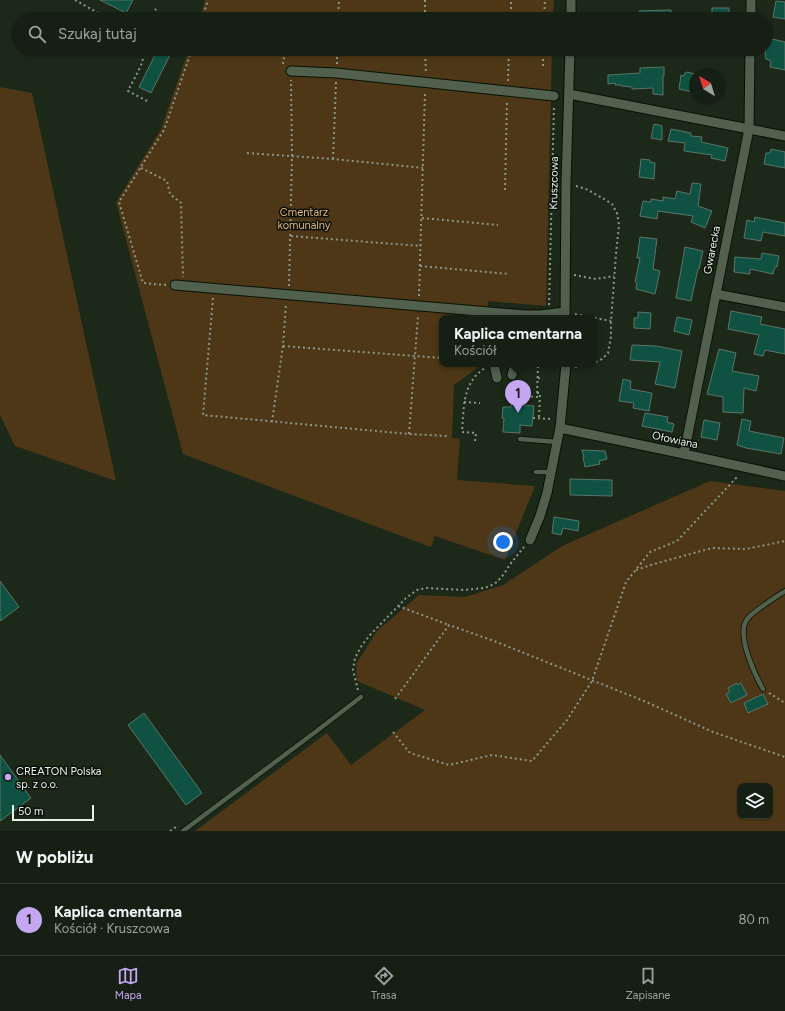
<!DOCTYPE html>
<html lang="pl">
<head>
<meta charset="utf-8">
<style>
	:root { --surface:#151f13; --page:#1e271c; --text:#f1f3f6; --muted:#9da2a0; --line:#343d33; --accent:#c5a7f1 }
	body { margin:0; font-family:Figtree,sans-serif; background:var(--page); color:var(--text) }
	.controls { position:absolute; right:12px; bottom:12px; display:grid; overflow:hidden; border-radius:8px; box-shadow:0 1px 3px #0004 }
	.controls button { width:36px; height:36px; display:grid; place-items:center; padding:0; border:0; border-bottom:1px solid var(--line); background:var(--surface); color:var(--text); font:20px sans-serif }
	.compass { position:absolute; left:689px; top:68px; width:36px; height:36px; border-radius:50%; background:var(--surface); box-shadow:0 1px 3px #0004; rotate:322deg }
	.scale { position:absolute; left:12px; bottom:10px; width:82px; box-sizing:border-box; padding-left:4px; border:2px solid #e9f2e7; border-top:0; font-size:11px; line-height:14px; white-space:nowrap; color:#e9f2e7; -webkit-text-stroke:3px #0a1009; paint-order:stroke }
	.you { position:absolute; left:503px; top:542px; width:14px; height:14px; margin:-10px; border:3px solid #fff; border-radius:50%; background:#1a73e8; box-shadow:0 0 0 6px #1a73e833 }
	.badge { display:grid; place-items:center; width:26px; height:26px; border-radius:50%; background:var(--accent); color:#111; font-size:13px; font-weight:700 }
	.pin { position:absolute; translate:-50% -33px; filter:drop-shadow(0 1px 2px #0008) }
	.pin::after { content:''; position:absolute; top:21px; width:14px; height:12px; background:inherit; clip-path:polygon(0 0,100% 0,50% 100%) }
	.popup { position:absolute; left:439px; top:315px; width:158px; height:52px; box-sizing:border-box; display:grid; place-content:center; border-radius:8px; background:var(--surface); filter:drop-shadow(0 1px 3px #0005); font-size:13px; white-space:nowrap; color:var(--muted) }
	.popup b { font-size:15px; color:var(--text) }
	.popup::after { content:''; position:absolute; left:50%; top:100%; margin-left:-8px; border:8px solid transparent; border-top-color:var(--surface) }
	.list { margin:0; padding:0; list-style:none }
	h2 { display:flex; justify-content:space-between; align-items:center; height:52px; margin:0; padding:0 16px; font-size:17px }
	h2 small { font-size:13px; font-weight:400; color:var(--muted) }
	.list li { display:grid; grid-template-columns:26px 1fr auto; gap:12px; align-items:center; box-sizing:border-box; height:72px; padding:0 16px; border-top:1px solid var(--line) }
	.list b { display:block; font-size:15px; white-space:nowrap }
	.list p { margin:0; font-size:13px; white-space:nowrap; color:var(--muted) }
	.list em { font-size:13px; font-style:normal; color:var(--muted) }
	.icon { flex:none; width:22px; height:22px; fill:none; stroke:currentColor; stroke-width:2; stroke-linecap:round; stroke-linejoin:round }
	.map { position:relative; flex:none; width:785px; height:831px; overflow:hidden }
	.search { position:absolute; background:var(--surface); box-shadow:0 1px 3px #0004; left:12px; right:12px; top:12px; height:44px; display:flex; align-items:center; gap:10px; box-sizing:border-box; padding:0 14px; border-radius:22px; color:var(--muted); font-size:15px }
	.sheet { height:124px; background:var(--surface) }
	nav { display:flex; justify-content:space-around; align-items:center; box-sizing:border-box; height:56px; border-top:1px solid var(--line); background:var(--surface); font-size:11px; color:var(--muted) }
	nav a { display:grid; justify-items:center; gap:2px }
	nav .on { color:var(--accent) }
	.map>svg:first-child { display:block }
	.green { fill:#4d3716; fill-rule:evenodd }
	.building { fill:#0f5242; stroke:#5a746b }
	.lines { fill:none; stroke-linecap:round; stroke-linejoin:round }
	.lane-casing { stroke:#061104; stroke-width:6 }
	.street-casing { stroke:#061104; stroke-width:11 }
	.path { stroke:#8c9689; stroke-width:2; stroke-dasharray:2 3; stroke-linecap:butt }
	.lane { stroke:#52604e; stroke-width:4.5 }
	.street { stroke:#52604e; stroke-width:9 }
	.poi-dot { fill:#c5a7f1; stroke:#0a1009; stroke-width:1.5 }
	.labels { text-anchor:middle; dominant-baseline:central; stroke-width:3; stroke-linejoin:round; paint-order:stroke }
	.street-label { font-size:11px; fill:#e9f2e7; stroke:#0a1009 }
	.park-label { font-size:11px; fill:#e6b674; stroke:#0a1009 }
	.poi-label { font-size:11px; fill:#e9f2e7; stroke:#0a1009; text-anchor:start }
</style>
</head>
<body>
<div class="map">
<svg width="785" height="831" viewBox="0 0 785 831">
	<rect width="100%" height="100%" fill="#1c2919"/>
	<g class="green">
		<path d="M205 0H554L553 19H200Z"/>
		<path d="M189 49H552L546 306 488 301 487 318H442V364H483L454 385 452 438 460 439 457 480 535 486 505 560 435 536 431 547 183 454 116 202 161 129Z"/>
		<path d="M0 87 32 93 116 481 15 446 0 415Z"/>
		<path d="M710 481 785 491V831H195L327 733 351 765 425 710 357 681 356 664 377 631 419 595 465 597 503 585 562 546ZM740 786H770V816H740Z"/>
	</g>
	<g class="building">
		<path d="M100 0H133L126 13Z"/>
		<path d="M776 1 785 2V19L773 17Z"/>
		<rect x="712" y="8" width="17" height="11"/>
		<path d="M671 10V19H639V11Z"/>
		<path d="M768 38 785 42V70L770 67 771 61 766 59 765 53Z"/>
		<path d="M158 49H173L151 93 139 87Z"/>
		<path d="M664 67V76H663V95L653 94V88L632 89V87L621 86V85H615V83L608 84V75L640 73V68Z"/>
		<path d="M687 72 695 74V83L693 92 679 89 681 75 684 76 685 73H686Z"/>
		<path d="M654 124 662 126V140L651 138Z"/>
		<path d="M671 129 691 133V136L702 137 701 142 728 148 725 161 711 158 712 155 684 151 685 143 668 141Z"/>
		<path d="M771 149 785 152V168L764 164 766 153H770Z"/>
		<path d="M641 159 650 160V162L655 163 654 179 639 177Z"/>
		<path d="M692 183 701 184 698 206 712 211 705 228 691 222 693 216 658 211 657 219 640 216 643 201 651 202V199L663 201V197L675 199 677 191 690 194Z"/>
		<path d="M755 217 785 223V236L763 232 761 241 744 238 747 220 754 222Z"/>
		<path d="M640 237 657 239 653 269 660 271 655 294 636 289 637 283 635 282 640 258H637Z"/>
		<path d="M685 247 703 251 699 269H698L691 301 676 298Z"/>
		<path d="M762 253 779 256 777 267H775L773 274 750 269V274L734 272 735 257 761 259Z"/>
		<path d="M731 311 762 317 760 324 785 329V354L765 350 763 356 754 354 759 335 728 329Z"/>
		<path d="M638 312 651 313 650 329 634 328V318H638Z"/>
		<path d="M677 317 692 320 689 335 674 331Z"/>
		<path d="M632 345 656 346 682 351 675 388 655 384 660 362 630 360Z"/>
		<path d="M719 349 736 353 732 371 759 376 756 391 744 388 743 413 723 412V397L707 394Z"/>
		<path d="M623 379 631 381 630 389 652 393 649 411 633 408 634 403 619 401Z"/>
		<path d="M512 399 523 400V405L534 406 532 426 520 425V433L503 432 504 418H502L503 407H511Z"/>
		<path d="M645 413 668 417 667 422 674 424 672 432 642 426Z"/>
		<path d="M742 419 751 421 749 431 784 438 781 454 746 448 737 445Z"/>
		<path d="M704 420 720 423 717 440 701 437Z"/>
		<path d="M582 450 605 451 607 459 599 461 600 464 585 467 583 457H584Z"/>
		<path d="M570 479 612 480V496L570 495Z"/>
		<path d="M554 517 579 521 578 531 563 528 561 535 552 533Z"/>
		<path d="M0 581 19 607 0 621Z"/>
		<path d="M737 683 738 685 741 683 747 695 731 703 726 694 730 692 728 688Z"/>
		<path d="M763 694 768 704 748 713 744 703Z"/>
		<path d="M144 713 202 793 186 805 128 725Z"/>
		<path d="M0 755 31 798 0 821Z"/>
	</g>
	<g class="lines">
		<g class="lane-casing">
			<g id="lane">
				<path d="M520 439 557 442"/>
				<path d="M536 472H551"/>
				<path d="M763 689C755 675 737 637 746 621 750 613 776 597 785 591"/>
				<path d="M183 831 318 730 361 697"/>
			</g>
		</g>
		<g class="street-casing">
			<g id="street">
				<path d="M571 19V0"/>
				<path d="M751 19V0"/>
				<path d="M291 71 336 73 554 96"/>
				<path d="M569 94 785 136"/>
				<path d="M175 285 525 315H540L565 312"/>
				<path d="M716 294 785 307"/>
				<path d="M565 318 566 184 570 49"/>
				<path d="M494 364 497 378"/>
				<path d="M512 375 515 364"/>
				<path d="M560 428 684 454 785 476"/>
				<path d="M684 454 749 129 750 49"/>
				<path d="M530 540 540 516 547 493 557 442 560 428 566 364"/>
			</g>
		</g>
		<g class="path">
			<path d="M75 0 109 19"/>
			<path d="M425 0V19"/>
			<path d="M150 19 157 7"/>
			<path d="M202 19 208 0"/>
			<path d="M338 19 339 0"/>
			<path d="M511 19V0"/>
			<path d="M544 19 545 0"/>
			<path d="M144 49C145 63 134 78 128 91L147 101"/>
			<path d="M425 49 426 74"/>
			<path d="M283 64 285 49"/>
			<path d="M337 64V49"/>
			<path d="M543 66V49"/>
			<path d="M508 81 509 49"/>
			<path d="M247 153 333 159 423 168"/>
			<path d="M333 159 336 82"/>
			<path d="M141 168 167 181 170 194 181 203 183 277"/>
			<path d="M576 186 586 189 604 199 612 204 617 213 619 225 616 254 611 321V337L608 353 602 359 594 363"/>
			<path d="M505 190 507 100"/>
			<path d="M422 218 498 225"/>
			<path d="M291 236 421 246"/>
			<path d="M420 266 509 274"/>
			<path d="M574 275 596 279 614 276"/>
			<path d="M166 285 143 283 119 202 164 130 192 49"/>
			<path d="M289 286 292 156 291 80"/>
			<path d="M419 296 425 92"/>
			<path d="M213 298 203 415 409 434 447 436"/>
			<path d="M549 305 554 105"/>
			<path d="M575 314 611 321"/>
			<path d="M283 346 442 358"/>
			<path d="M575 367 591 364"/>
			<path d="M538 378 543 379"/>
			<path d="M537 393H540L539 418"/>
			<path d="M511 395 537 397 538 364"/>
			<path d="M464 402 480 403"/>
			<path d="M533 418 551 419"/>
			<path d="M272 422 283 346 286 304"/>
			<path d="M409 434 418 316"/>
			<path d="M475 441 476 433 462 432C464 407 462 383 485 368"/>
			<path d="M636 570 654 564 712 548 746 549 785 541"/>
			<path d="M398 606 449 625"/>
			<path d="M358 690 353 670 355 658 362 645 370 635 406 598 417 590 426 588 464 590 484 588 490 586 497 582 504 574 511 563 524 547"/>
			<path d="M769 693 785 703"/>
			<path d="M395 699 449 625 494 641 644 701 713 732 785 757"/>
			<path d="M393 732 410 753 449 765 492 755 532 761 567 720 592 681 626 582 650 552 677 541 738 476"/>
			<path d="M170 831 176 827"/>
		</g>
		<use href="#lane" class="lane"/>
		<use href="#street" class="street"/>
	</g>
	<circle class="poi-dot" cx="8" cy="777" r="4"/>
	<g class="labels">
		<g class="street-label">
			<text transform="translate(554 183) rotate(-89)">Kruszcowa</text>
			<text transform="translate(712 250) rotate(-79)">Gwarecka</text>
			<text transform="translate(675 440) rotate(12)">Ołowiana</text>
		</g>
		<g class="park-label">
			<text x="304" y="212">Cmentarz<tspan x="304" dy="13">komunalny</tspan></text>
		</g>
		<g class="poi-label">
			<text x="16" y="771">CREATON Polska<tspan x="16" dy="13">sp. z o.o.</tspan></text>
		</g>
	</g>
</svg>
<div class="controls">
<button><svg class="icon" aria-label="layers" viewBox="0 0 24 24"><path d="M12 4l9 5-9 5-9-5zM3 14l9 5 9-5"/></svg></button>
</div>
<svg class="compass" viewBox="-18 -18 36 36"><path d="M0-13l5 13h-10z" fill="#e53935"/><path d="M0 13l5-13h-10z" fill="#9da2a0"/></svg>
<div class="scale">50 m</div>
<div class="you"></div>
<div class="pin badge" style="left:518px;top:413px">1</div>
<div class="popup"><b>Kaplica cmentarna</b>Kościół</div>
<div class="search"><svg class="icon" aria-label="search" viewBox="0 0 24 24"><circle cx="10" cy="10" r="6"/><path d="M15 15l6 6"/></svg>Szukaj tutaj</div>
</div>
<section class="sheet">
<h2>W pobliżu<small></small></h2>
<ul class="list">
<li><span class="badge">1</span><div><b>Kaplica cmentarna</b><p>Kościół · Kruszcowa</p></div><em>80 m</em></li>
</ul>
</section>
<nav>
<a class="on"><svg class="icon" aria-label="map" viewBox="0 0 24 24"><path d="M3 6l6-2 6 2 6-2v14l-6 2-6-2-6 2zM9 4v14M15 6v14"/></svg>Mapa</a>
<a><svg class="icon" aria-label="directions" viewBox="0 0 24 24"><path d="M12 3l9 9-9 9-9-9zM9 14v-3h6M13 9l2 2-2 2"/></svg>Trasa</a>
<a><svg class="icon" aria-label="saved" viewBox="0 0 24 24"><path d="M7 4h10v16l-5-4-5 4z"/></svg>Zapisane</a>
</nav>
</body>
</html>
